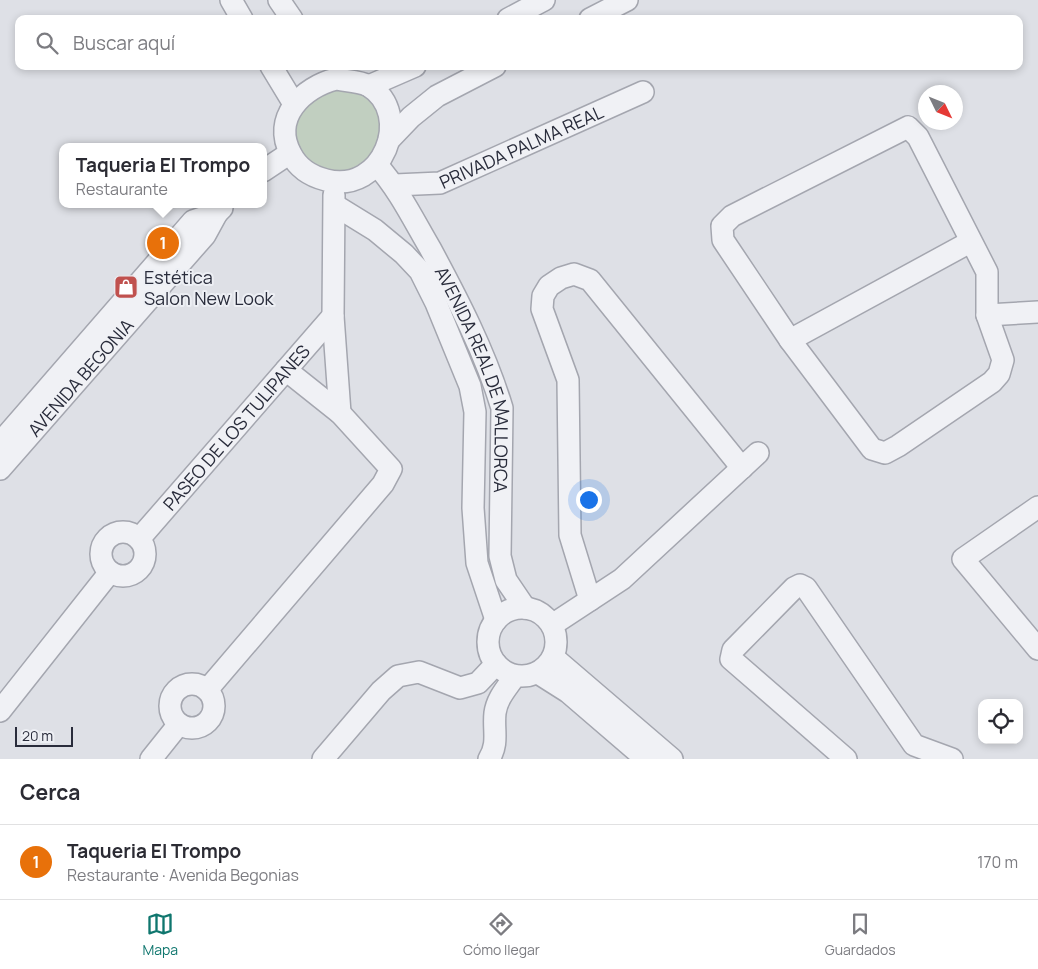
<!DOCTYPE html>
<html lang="es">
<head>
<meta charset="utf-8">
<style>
	:root { --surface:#fff; --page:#f2f2f3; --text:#2b2b33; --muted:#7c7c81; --line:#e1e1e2; --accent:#0f766e }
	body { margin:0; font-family:Manrope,sans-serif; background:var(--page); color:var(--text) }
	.controls { position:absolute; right:15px; bottom:15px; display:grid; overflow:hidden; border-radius:10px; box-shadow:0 2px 8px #0003 }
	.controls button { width:45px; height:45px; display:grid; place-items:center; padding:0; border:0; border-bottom:1px solid var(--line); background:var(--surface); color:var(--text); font:25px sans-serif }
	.compass { position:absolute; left:918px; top:85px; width:45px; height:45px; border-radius:50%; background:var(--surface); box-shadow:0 2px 8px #0003; rotate:133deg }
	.scale { position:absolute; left:15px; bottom:12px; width:58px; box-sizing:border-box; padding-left:5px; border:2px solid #292c3b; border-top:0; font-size:14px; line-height:18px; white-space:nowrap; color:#292c3b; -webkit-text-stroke:4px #edeff4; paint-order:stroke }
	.you { position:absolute; left:588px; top:499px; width:18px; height:18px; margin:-12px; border:4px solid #fff; border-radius:50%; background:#1a73e8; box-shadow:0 0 0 8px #1a73e833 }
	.badge { display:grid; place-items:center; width:32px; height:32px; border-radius:50%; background:var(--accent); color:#fff; font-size:16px; font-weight:700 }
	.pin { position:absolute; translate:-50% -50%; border:2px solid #fff; box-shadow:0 1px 5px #0006 }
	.popup { position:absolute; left:59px; top:143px; width:208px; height:65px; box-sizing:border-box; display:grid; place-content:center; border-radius:10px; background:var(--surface); filter:drop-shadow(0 1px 4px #0005); font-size:16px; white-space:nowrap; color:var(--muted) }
	.popup b { font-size:19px; color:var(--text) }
	.popup::after { content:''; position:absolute; left:50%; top:100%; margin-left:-10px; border:10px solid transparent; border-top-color:var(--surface) }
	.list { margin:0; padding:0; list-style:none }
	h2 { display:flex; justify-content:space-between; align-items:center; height:65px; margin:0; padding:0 20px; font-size:21px }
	h2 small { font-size:16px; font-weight:400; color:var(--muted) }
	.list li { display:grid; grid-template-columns:32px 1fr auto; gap:15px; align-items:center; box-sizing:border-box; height:75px; padding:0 20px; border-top:1px solid var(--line) }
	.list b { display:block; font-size:19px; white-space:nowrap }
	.list p { margin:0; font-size:16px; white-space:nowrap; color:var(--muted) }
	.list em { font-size:16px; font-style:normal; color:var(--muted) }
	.icon { flex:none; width:28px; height:28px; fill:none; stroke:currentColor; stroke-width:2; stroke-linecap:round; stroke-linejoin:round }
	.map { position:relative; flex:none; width:1038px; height:759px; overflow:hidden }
	.search { position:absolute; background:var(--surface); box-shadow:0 2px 8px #0003; left:15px; right:15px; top:15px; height:55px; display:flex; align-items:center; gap:12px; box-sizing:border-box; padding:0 18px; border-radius:10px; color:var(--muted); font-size:19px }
	.sheet { height:140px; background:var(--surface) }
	nav { display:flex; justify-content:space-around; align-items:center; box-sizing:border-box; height:70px; border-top:1px solid var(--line); background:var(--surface); font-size:14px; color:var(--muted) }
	nav a { display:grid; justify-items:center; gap:2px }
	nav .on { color:var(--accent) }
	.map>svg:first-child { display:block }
	.green { fill:#c1cfc0 }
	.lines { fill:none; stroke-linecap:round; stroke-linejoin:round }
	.minor-casing { stroke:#a4a6af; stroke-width:24 }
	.minor { stroke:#f0f1f5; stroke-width:21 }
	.labels { text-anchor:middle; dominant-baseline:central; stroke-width:4; stroke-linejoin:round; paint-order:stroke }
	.street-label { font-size:18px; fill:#292c3b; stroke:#edeff4 }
	.poi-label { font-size:18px; fill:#292c3b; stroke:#edeff4; text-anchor:start }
</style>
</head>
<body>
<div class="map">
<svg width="1038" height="759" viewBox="0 0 1038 759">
	<rect width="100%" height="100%" fill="#dee0e6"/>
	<path class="green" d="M366 87 389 140 349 180 296 161 294 105 306 92Z"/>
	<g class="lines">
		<g class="minor-casing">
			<g id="minor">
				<path d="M231 0 242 19"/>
				<path d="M279 0 292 19"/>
				<path d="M508 19 544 0"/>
				<path d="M590 19 627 0"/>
				<path d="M271 66 294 104"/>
				<path d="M336 79C346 81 360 81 369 86 414 114 383 195 326 180 310 176 298 168 291 154 271 118 303 87 336 79Z"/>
				<path d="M369 86 415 66"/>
				<path d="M908 127 918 137 987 272V315L1003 360 999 374 992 382 898 446 885 453 872 449 790 340 723 240 722 226 732 216Z"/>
				<path d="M389 140 411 117 437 96 495 66"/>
				<path id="s1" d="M377 165C399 190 413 219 430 248 458 300 485 352 502 408L500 556 506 580 525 608"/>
				<path d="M263 171 290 153"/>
				<path id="s2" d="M395 185 440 183 643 92"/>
				<path d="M334 195 333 316 340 413"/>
				<path d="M336 206 375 230 404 254 420 271 436 303 470 386 475 412 473 508 477 563 496 620"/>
				<path d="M987 315 1038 312"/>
				<path d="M790 340 970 242"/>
				<path d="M0 443 193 221 217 213 222 208"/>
				<path id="s3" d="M0 469 205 235 217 213"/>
				<path d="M1038 507 963 559 1038 649"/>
				<circle cx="123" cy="554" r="22"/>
				<path id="s4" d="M139 539 333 316"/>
				<path d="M590 600 570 535 568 380 542 309 543 296 549 286 561 278 574 274 590 280 742 468"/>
				<circle cx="522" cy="642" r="34"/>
				<path d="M552 625 622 579 758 453"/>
				<path d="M553 657 672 759"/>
				<path d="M538 673 568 692 646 759"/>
				<circle cx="192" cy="706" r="22"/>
				<path d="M207 690 383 484 391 469 340 413 286 370"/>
				<path d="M0 711 110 572"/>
				<path d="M151 759 179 724"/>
				<path d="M323 759 381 691 398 676 419 672 460 688 478 683 496 664"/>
				<path d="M489 759C499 743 493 730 495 713 497 698 507 688 515 676"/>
				<path d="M846 759 731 659 733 650 794 588 800 585 806 588 914 745 952 759"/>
			</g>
		</g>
		<use href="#minor" class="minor"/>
	</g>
	<defs>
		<g id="shop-square" transform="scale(1.25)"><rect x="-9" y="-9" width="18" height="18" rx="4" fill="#c0514e" stroke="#edeff4"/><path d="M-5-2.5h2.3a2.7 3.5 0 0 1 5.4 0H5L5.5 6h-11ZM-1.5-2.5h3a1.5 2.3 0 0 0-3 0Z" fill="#fff"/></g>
	</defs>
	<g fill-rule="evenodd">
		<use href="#shop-square" x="126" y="287"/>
	</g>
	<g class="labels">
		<g class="street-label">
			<text stroke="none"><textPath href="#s2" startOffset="134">PRIVADA PALMA REAL</textPath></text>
			<text stroke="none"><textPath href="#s3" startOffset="122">AVENIDA BEGONIA</textPath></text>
			<text stroke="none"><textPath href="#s1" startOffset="240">AVENIDA REAL DE MALLORCA</textPath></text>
			<text stroke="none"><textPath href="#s4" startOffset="148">PASEO DE LOS TULIPANES</textPath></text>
		</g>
		<g class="poi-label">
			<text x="144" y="277">Estética<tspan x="144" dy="21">Salon New Look</tspan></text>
		</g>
	</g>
</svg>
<div class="controls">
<button><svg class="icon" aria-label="locate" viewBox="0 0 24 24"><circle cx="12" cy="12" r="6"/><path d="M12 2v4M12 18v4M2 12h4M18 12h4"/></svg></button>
</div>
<svg class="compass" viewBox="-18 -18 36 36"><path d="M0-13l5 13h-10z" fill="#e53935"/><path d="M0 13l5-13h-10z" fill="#7c7c81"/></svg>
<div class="scale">20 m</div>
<div class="you"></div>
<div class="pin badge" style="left:163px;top:243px;background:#e8710a">1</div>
<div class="popup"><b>Taqueria El Trompo</b>Restaurante</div>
<div class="search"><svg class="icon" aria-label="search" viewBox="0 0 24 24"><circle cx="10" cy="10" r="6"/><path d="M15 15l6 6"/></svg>Buscar aquí</div>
</div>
<section class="sheet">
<h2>Cerca<small></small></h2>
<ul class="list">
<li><span class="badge" style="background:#e8710a">1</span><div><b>Taqueria El Trompo</b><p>Restaurante · Avenida Begonias</p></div><em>170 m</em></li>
</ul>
</section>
<nav>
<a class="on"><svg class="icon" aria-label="map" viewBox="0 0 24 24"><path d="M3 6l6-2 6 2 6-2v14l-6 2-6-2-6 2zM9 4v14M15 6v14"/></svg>Mapa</a>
<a><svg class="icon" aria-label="directions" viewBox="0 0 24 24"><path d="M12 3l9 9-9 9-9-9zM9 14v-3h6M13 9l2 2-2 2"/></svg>Cómo llegar</a>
<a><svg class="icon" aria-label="saved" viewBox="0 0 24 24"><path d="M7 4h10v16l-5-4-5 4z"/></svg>Guardados</a>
</nav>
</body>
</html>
